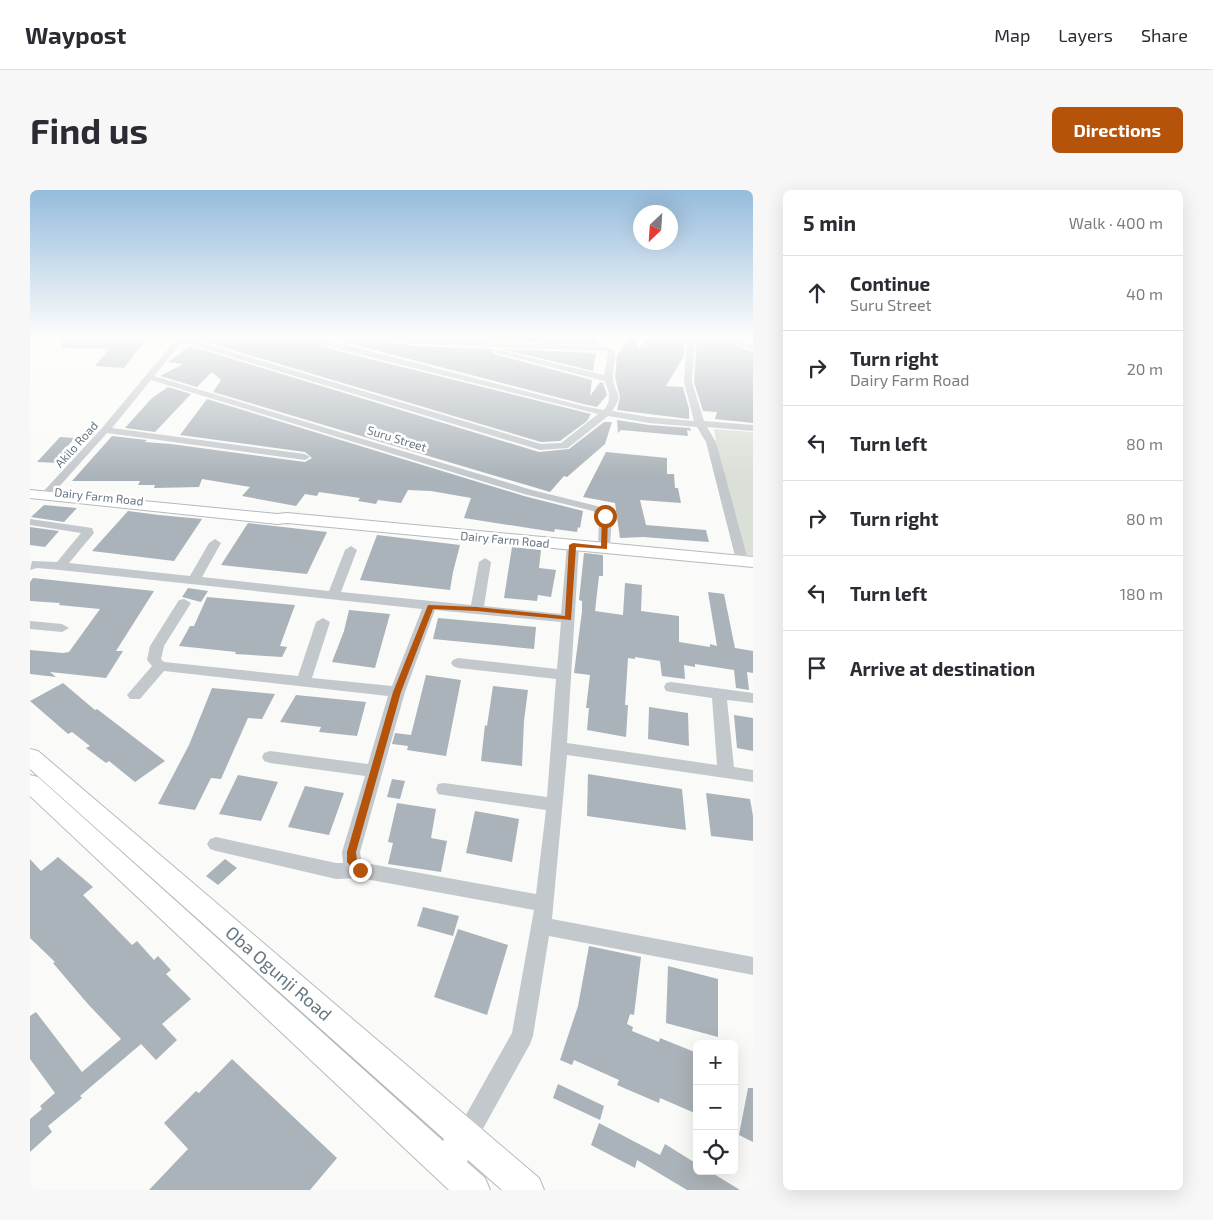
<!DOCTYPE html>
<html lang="en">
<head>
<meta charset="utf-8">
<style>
	:root { --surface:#fff; --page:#f7f7f7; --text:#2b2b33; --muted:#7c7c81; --line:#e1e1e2; --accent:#b45309 }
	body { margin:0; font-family:"Exo 2",sans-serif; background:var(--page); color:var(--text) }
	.controls { position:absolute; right:15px; bottom:15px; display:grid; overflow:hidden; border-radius:8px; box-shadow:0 5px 20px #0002 }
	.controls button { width:45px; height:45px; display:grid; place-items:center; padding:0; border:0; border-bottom:1px solid var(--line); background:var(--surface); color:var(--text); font:25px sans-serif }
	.compass { position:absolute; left:603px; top:15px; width:45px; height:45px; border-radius:50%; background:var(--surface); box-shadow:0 5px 20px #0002; rotate:205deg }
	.stop { position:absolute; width:15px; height:15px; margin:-11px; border:4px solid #b45309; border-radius:50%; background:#fff }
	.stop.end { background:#b45309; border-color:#fff; box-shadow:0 1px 5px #0008 }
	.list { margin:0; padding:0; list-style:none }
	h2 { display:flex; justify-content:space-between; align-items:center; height:65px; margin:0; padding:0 20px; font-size:21px }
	h2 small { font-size:16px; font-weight:400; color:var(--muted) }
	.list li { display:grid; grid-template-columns:32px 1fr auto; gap:15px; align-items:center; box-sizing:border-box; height:75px; padding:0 20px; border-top:1px solid var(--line) }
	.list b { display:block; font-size:19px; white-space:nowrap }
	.list p { margin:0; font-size:16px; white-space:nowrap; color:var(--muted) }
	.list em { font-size:16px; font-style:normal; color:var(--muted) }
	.icon { flex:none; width:28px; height:28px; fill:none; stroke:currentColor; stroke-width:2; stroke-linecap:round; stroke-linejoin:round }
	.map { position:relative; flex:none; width:723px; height:1000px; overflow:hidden; border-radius:8px }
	header { display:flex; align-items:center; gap:30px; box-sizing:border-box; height:70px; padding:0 25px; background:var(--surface); border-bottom:1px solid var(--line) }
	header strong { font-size:24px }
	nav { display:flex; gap:28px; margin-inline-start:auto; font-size:18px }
	.intro { display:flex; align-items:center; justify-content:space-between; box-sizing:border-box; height:120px; padding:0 30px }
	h1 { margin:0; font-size:35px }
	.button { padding:12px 22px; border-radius:8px; background:var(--accent); color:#fff; font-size:18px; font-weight:700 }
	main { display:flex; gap:30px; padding:0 30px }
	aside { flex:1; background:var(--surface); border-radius:8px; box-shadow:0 5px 20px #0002 }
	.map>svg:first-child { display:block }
	.green { fill:#dadfd7 }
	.building { fill:#aab3b9 }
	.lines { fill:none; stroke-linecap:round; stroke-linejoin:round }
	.major-casing { stroke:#b5babe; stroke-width:2 }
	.minor { fill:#c3c8cc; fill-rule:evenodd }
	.major { fill:#fff; fill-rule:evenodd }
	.route { fill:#b45309 }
	.labels { text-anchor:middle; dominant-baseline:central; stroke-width:5; stroke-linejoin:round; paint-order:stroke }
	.far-street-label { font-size:12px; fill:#657683; stroke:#fff }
	.near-street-label { font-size:18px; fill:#657683; stroke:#fff }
</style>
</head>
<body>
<header>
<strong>Waypost</strong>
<nav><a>Map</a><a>Layers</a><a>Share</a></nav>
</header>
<div class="intro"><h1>Find us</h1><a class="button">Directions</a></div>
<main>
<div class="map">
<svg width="723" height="1000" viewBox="0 0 723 1000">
	<rect width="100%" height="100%" fill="#fafaf8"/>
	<path class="green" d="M684 239 723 242V366L714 365 694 298Z"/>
	<g class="building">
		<path d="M32 148H117L94 178 65 176 79 159 32 158Z"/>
		<path d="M173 148H273L308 161 561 224 557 231 530 251 511 252 169 150Z"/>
		<path d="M337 148H352L358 152 386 156 466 159 462 161 464 164 562 190 560 206 570 192 573 193 577 205 567 217 553 214 325 155Z"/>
		<path d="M401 148H568L567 155Z"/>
		<path d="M599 148H604L609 158 618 148H655L654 166 636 196 653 197 659 219V229L587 220 590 207 585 187 587 165Z"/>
		<path d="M667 148H689L723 162V233L685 229 687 222 673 221 664 192Z"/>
		<path d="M160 156 509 262 539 259 574 232H582L575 254 537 287 534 286 520 302 183 202 191 190 182 182 167 197 130 186 153 174 138 172Z"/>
		<path d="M472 159 566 163 563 181Z"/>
		<path d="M138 197 161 204 125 242 95 238 122 208Z"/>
		<path d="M177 209 494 306 553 321 550 338 548 337 547 342 525 339 524 342 434 328 441 308 401 301 378 300 371 313 348 310 346 314 328 311 330 308 289 302 287 306 275 304 266 316 212 306 220 297 172 289 169 297 124 298 125 295H108L110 291H42L82 246 117 250 115 252 141 254 275 272 282 268 275 262 150 245Z"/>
		<path d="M587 230 619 235 660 238 661 241 657 240 658 246 591 240 588 243Z"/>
		<path d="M30 247 45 248 31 263H38L29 273 7 272Z"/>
		<path d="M576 262 637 268V284H644L645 298H648L651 313 610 310 616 335 676 340 679 352 613 347 590 348 585 313 553 307Z"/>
		<path d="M14 315 47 318 34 332 1 327Z"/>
		<path d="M98 321 129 325 172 329 144 371 62 361Z"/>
		<path d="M218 333 253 337 297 342 277 384 191 375Z"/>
		<path d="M0 337 29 341 15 357 0 355Z"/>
		<path d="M347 345 430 355 423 382 420 400 330 390Z"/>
		<path d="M482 357 511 360 509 378 526 380 521 407 508 405 507 411 474 408Z"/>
		<path d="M554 363 573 365V386H569L565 421 593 425 595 393 612 395 611 421 649 426V452L680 457V454L687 456 678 402 694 404 705 458 723 461V483L717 482 719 500 706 498 704 480 665 474V477L654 475 655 489 632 486 630 471 605 467V469L598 468 595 515H598L596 547 557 540 559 518H556L560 485 544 483 552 421V411L549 410Z"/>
		<path d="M3 388 124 401 86 461H93L76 488 20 482 26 487 0 484V460L33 463 39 462 70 419 29 415 30 413 0 411V392Z"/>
		<path d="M158 398 178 401 171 412 152 407Z"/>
		<path d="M177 407 265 415 250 456 257 457 252 467 205 464 206 462 149 456 160 436H164Z"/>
		<path d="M319 420 360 424 345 478 302 472 314 441Z"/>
		<path d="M408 428 506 437 504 459 403 449Z"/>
		<path d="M396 485 431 490 416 566 377 560 378 556 362 554 365 543 381 545Z"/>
		<path d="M33 493 65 520 67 519 135 571 105 592 79 571 76 573 56 558 60 556 42 542 38 544 0 511Z"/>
		<path d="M463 496 498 500 494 531 492 576 451 571 455 535 457 536Z"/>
		<path d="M182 498 245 504 232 529 218 528 191 589 181 588 165 620 128 614 159 555Z"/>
		<path d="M266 505 336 512 327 546 289 542 291 537 250 532Z"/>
		<path d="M619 517 658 523 659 556 618 549Z"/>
		<path d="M704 525 723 528V561L707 558Z"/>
		<path d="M558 584 652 599 656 640 557 626Z"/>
		<path d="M208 585 248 592 231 631 189 624Z"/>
		<path d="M362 589 375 591 370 609 357 607Z"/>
		<path d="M275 596 314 603 299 645 258 637Z"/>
		<path d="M676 603 720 609 723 626V651L681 646Z"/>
		<path d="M367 613 406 619 401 648 417 651 411 682 358 674 363 653 358 652Z"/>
		<path d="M445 621 489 629 482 672 436 663Z"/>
		<path d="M28 667 63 697 53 705 102 755 107 751 124 770 128 766 141 780 136 784 161 809 132 834 147 850 126 870 111 854 50 906 52 908 18 936 22 942 0 962V929L12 919 10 916 25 903 0 869V826L6 822 52 882 91 849 57 813 23 773 25 772 0 748V669L11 681Z"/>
		<path d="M195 669 207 678 188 695 176 686Z"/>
		<path d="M393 717 429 726 423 746 387 736Z"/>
		<path d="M428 739 478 755 457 825 404 807Z"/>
		<path d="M559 756 611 767 604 825 600 824 597 834 603 837 602 841 629 852 630 848 667 863V924L630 908 629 913 587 895 589 890 544 870 542 875 530 870 548 816Z"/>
		<path d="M638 776 688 789V847L636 833Z"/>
		<path d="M202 869 307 968 280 1000H119L158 959 134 933 166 901 169 903Z"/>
		<path d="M528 894 574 916 570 930 523 908Z"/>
		<path d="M718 898H723V952L709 945Z"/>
		<path d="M569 933 630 965 635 954 667 974V981H679L710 1000H657L607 970 605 978 561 955Z"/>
	</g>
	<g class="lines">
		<g class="major-casing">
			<g id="major">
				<path d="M0 300 247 324 257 323 723 367V377L257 333 247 334 0 308Z"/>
				<path d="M0 559 8 561 509 988 514 1000H472L438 970 437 972 455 988 460 1000H419L0 606V585L8 587 413 951 414 949 0 579Z"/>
			</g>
		</g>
		<g class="minor">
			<path d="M147 148H155L511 254 531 253 568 224 308 159 275 148H288L311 154 324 148H335L320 156 553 216 574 220C582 208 580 203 574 191L464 162 468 160 574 185 578 163 576 161 386 154 358 150 354 148 578 157 586 162C585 170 583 179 583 187 583 204 596 202 582 221L619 227 664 231 654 192 657 148H665L662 192 674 231 723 235V241L677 237 686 252 718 370 712 374 706 370 676 252 667 237 619 233 578 226 538 258 510 260 152 152 124 186 502 300 571 317C586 322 580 345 580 358L574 362 568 358 569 326 563 321 494 304 121 190 82 238 275 264 280 267 275 270 77 243 19 308H11L9 306 11 304 72 238Z"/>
			<path d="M691 148H703L723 155V160Z"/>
			<path d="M0 329 62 338 64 343 39 373 160 386 179 353 185 349 191 353 172 387 299 401 315 360 321 356 327 360 311 402 441 415 449 372 455 368 461 372 454 416 531 424 537 355 543 351 547 352 549 355 537 553 687 575 682 508 641 502 636 501 634 497 636 493 641 492 723 503V513L697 510 704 577 723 580V592L537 565 522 729 723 767V785L519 746 503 846 500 854 444 955 436 959 428 955 424 947 428 939 482 843 504 720 330 688 306 689 186 661 180 659 177 654 180 649 186 647 306 673H313L312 662 335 586 240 573 234 571 232 567 234 563 240 561 338 574 358 506 134 481 110 509H100L97 505 122 476 117 470 120 456 149 410 154 409 161 413 134 456 131 469 134 472 268 486 286 432 293 428 300 432 282 488 362 496 392 419 30 380 7 378 0 380 2 371 27 372 51 343 0 335ZM405 420 531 432 527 479 428 468 423 470 421 473 423 476 428 478 526 489 517 607 414 593 408 594 406 599 408 604 414 605 516 620 506 704 335 673 331 669 330 662 375 502Z"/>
			<path d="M0 431 32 434 39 438 32 442 0 439Z"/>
		</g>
		<use href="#major" class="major"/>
	</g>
	<linearGradient id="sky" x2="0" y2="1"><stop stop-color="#96bcdc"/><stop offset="0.51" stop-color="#fdfdfc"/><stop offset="1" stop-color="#fdfdfc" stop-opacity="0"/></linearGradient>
	<rect width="723" height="288" fill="url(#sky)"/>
	<path class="route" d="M575 324 578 326 577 359 546 357 541 430 447 421 403 419 371 502 326 662 327 671 335 680 334 683H327L317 672V662L363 502 398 415 447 417 535 426 539 355 543 353 571 356 572 326Z"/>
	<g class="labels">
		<g class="far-street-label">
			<text transform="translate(367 248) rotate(17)">Suru Street</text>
			<text transform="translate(46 254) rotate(-48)">Akilo Road</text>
			<text transform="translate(69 306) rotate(6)">Dairy Farm Road</text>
			<text transform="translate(475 349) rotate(5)">Dairy Farm Road</text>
		</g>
		<g class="near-street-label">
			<text transform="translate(249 783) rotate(41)">Oba Ogunji Road</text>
		</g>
	</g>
</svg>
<div class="controls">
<button>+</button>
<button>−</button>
<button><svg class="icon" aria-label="locate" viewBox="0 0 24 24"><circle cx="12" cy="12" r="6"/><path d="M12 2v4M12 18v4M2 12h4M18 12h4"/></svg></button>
</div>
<svg class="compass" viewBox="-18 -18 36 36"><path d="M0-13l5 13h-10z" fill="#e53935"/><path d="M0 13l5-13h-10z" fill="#7c7c81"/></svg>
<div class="stop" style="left:575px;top:326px"></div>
<div class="stop end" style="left:330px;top:680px"></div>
</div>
<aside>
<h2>5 min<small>Walk · 400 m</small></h2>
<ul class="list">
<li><svg class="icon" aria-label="ahead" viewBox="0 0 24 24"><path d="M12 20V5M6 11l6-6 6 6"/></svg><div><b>Continue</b><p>Suru Street</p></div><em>40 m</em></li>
<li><svg class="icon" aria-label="right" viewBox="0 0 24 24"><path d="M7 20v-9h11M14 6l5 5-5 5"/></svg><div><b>Turn right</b><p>Dairy Farm Road</p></div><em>20 m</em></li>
<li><svg class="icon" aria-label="left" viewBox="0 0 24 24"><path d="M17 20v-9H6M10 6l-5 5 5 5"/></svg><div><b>Turn left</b></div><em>80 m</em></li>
<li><svg class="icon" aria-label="right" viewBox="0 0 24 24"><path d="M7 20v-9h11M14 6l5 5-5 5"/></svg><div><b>Turn right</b></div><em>80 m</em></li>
<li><svg class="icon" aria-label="left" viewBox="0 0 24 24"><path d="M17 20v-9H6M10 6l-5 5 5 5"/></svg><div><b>Turn left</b></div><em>180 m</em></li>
<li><svg class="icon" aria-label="arrive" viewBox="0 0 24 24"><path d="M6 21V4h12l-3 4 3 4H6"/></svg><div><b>Arrive at destination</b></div></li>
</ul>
</aside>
</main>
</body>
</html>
